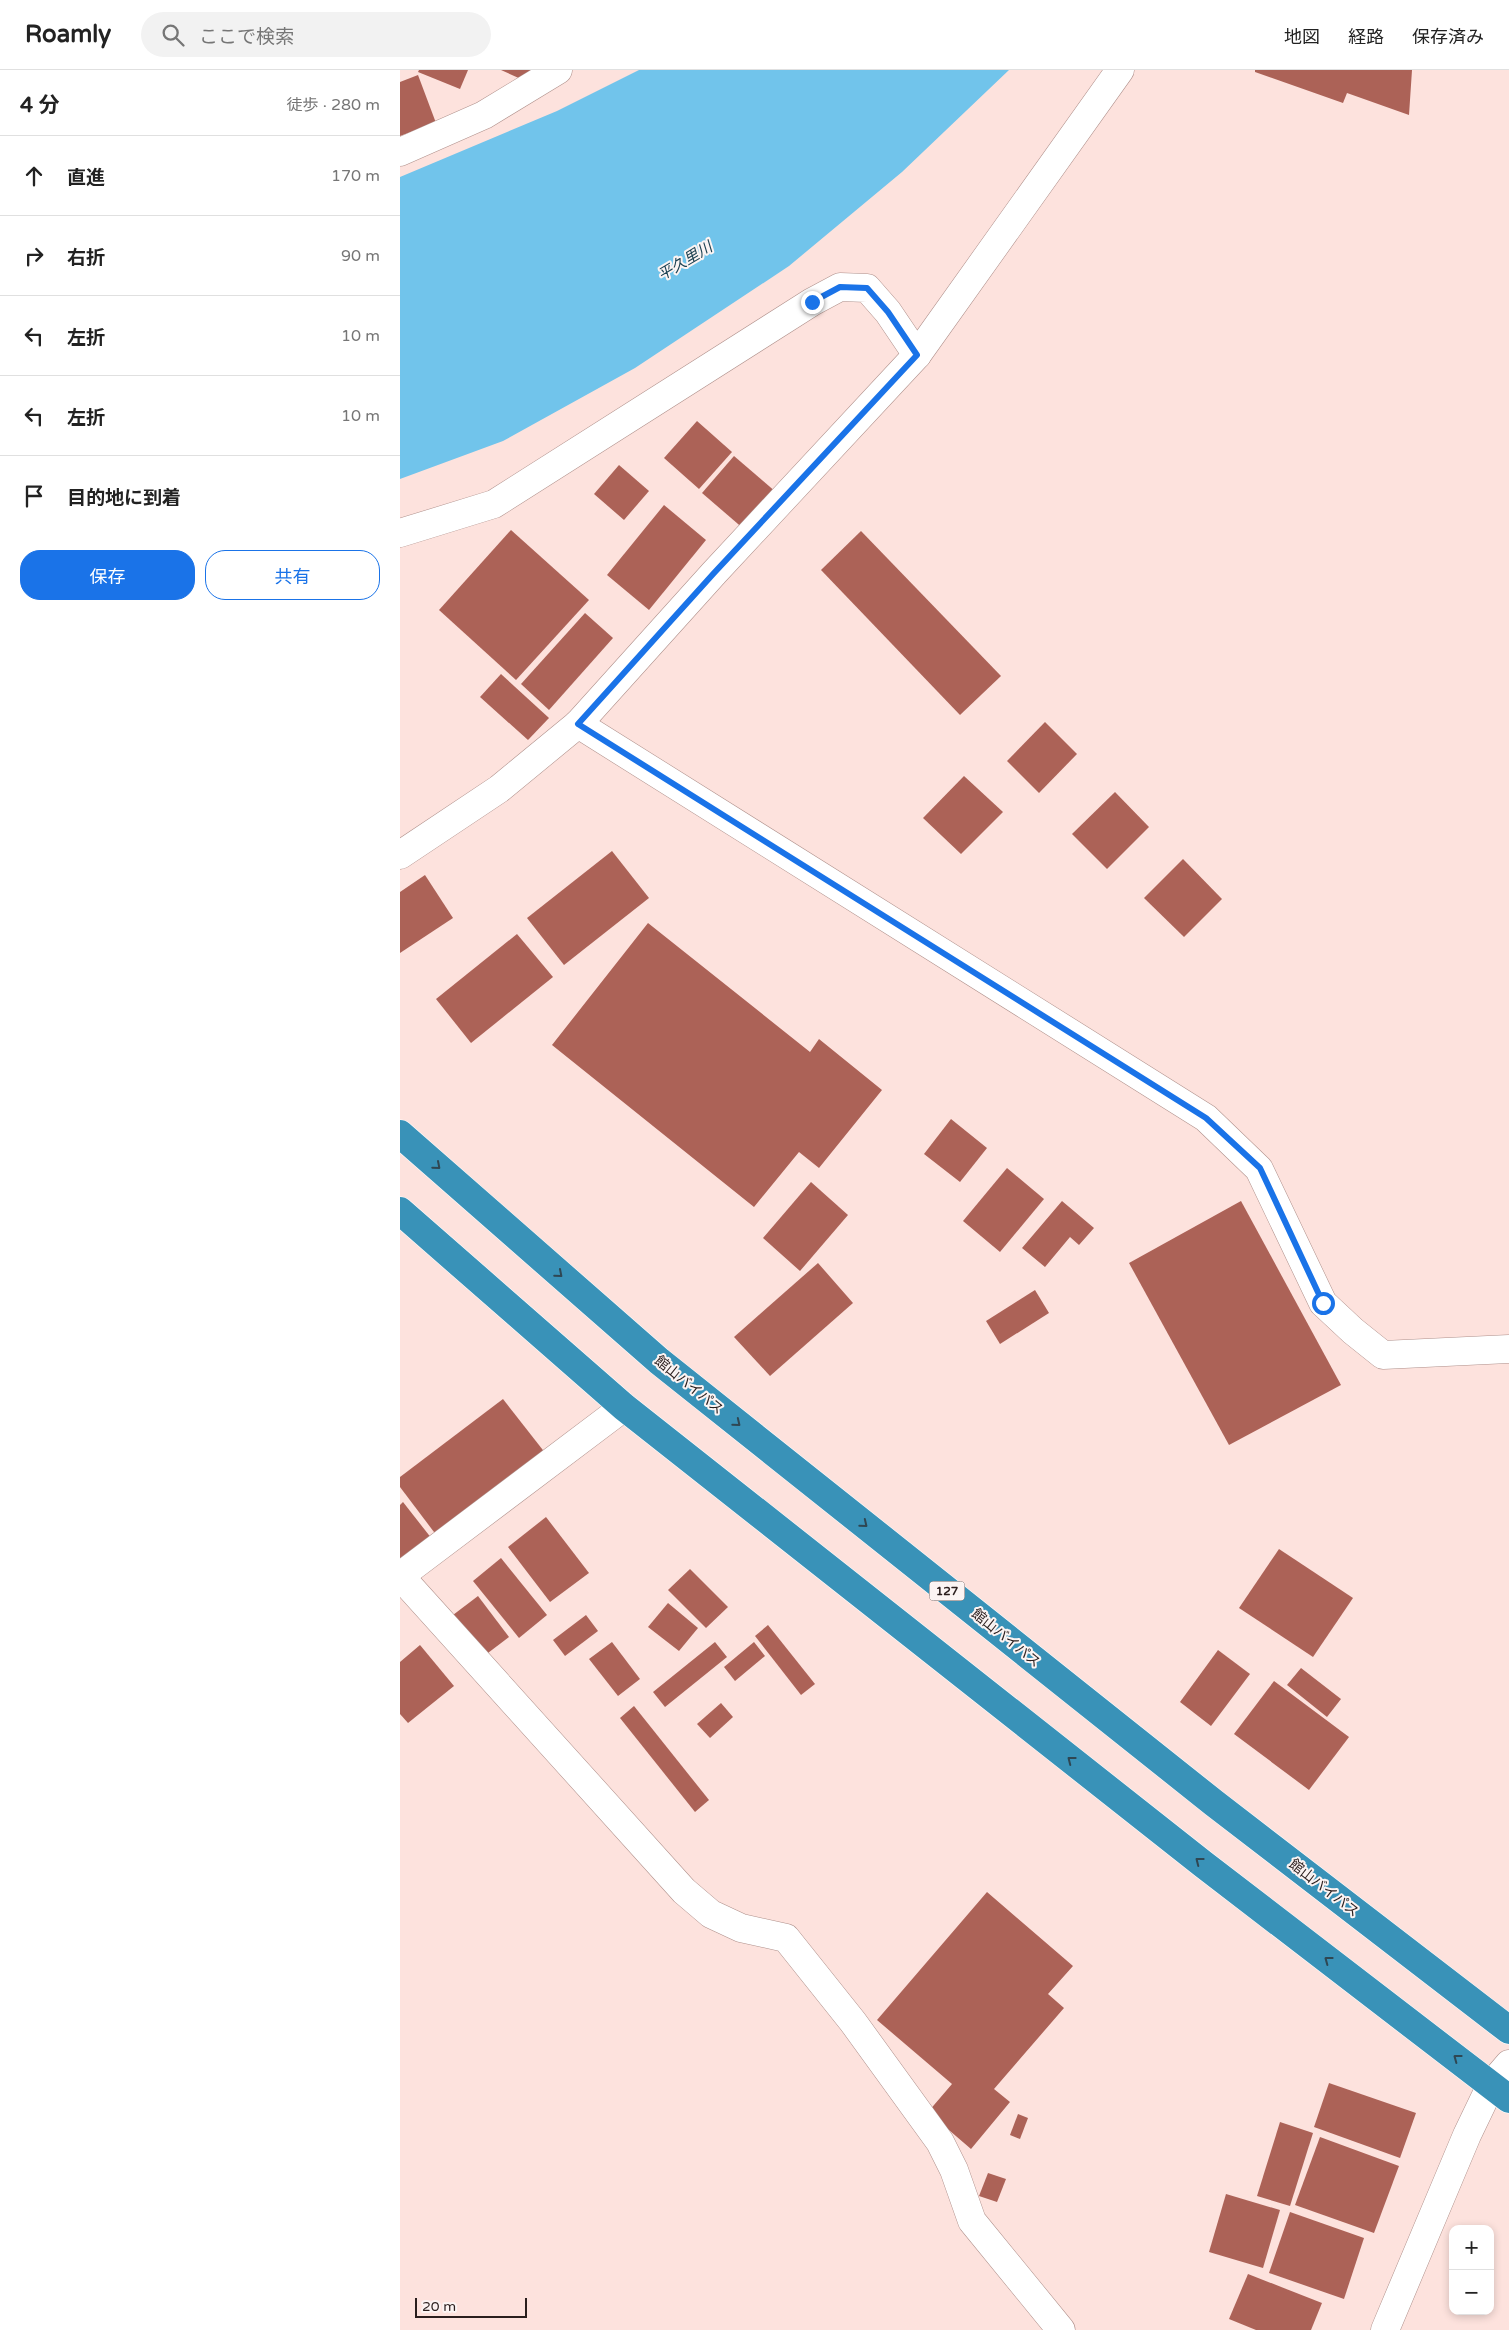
<!DOCTYPE html>
<html lang="ja">
<head>
<meta charset="utf-8">
<style>
	:root { --surface:#fff; --page:#f2f2f2; --text:#222; --muted:#767676; --line:#e0e0e0; --accent:#1a73e8 }
	body { margin:0; font-family:"Varela Round","Noto Sans JP",sans-serif; background:var(--page); color:var(--text) }
	.controls { position:absolute; right:15px; bottom:15px; display:grid; overflow:hidden; border-radius:10px; box-shadow:0 2px 8px #0003 }
	.controls button { width:45px; height:45px; display:grid; place-items:center; padding:0; border:0; border-bottom:1px solid var(--line); background:var(--surface); color:var(--text); font:25px sans-serif }
	.scale { position:absolute; left:15px; bottom:12px; width:112px; box-sizing:border-box; padding-left:5px; border:2px solid #2a1e1d; border-top:0; font-size:14px; line-height:18px; white-space:nowrap; color:#2a1e1d; -webkit-text-stroke:4px #fbf4f3; paint-order:stroke }
	.stop { position:absolute; width:15px; height:15px; margin:-11px; border:4px solid #1a73e8; border-radius:50%; background:#fff }
	.stop.end { background:#1a73e8; border-color:#fff; box-shadow:0 1px 5px #0008 }
	.list { margin:0; padding:0; list-style:none }
	h2 { display:flex; justify-content:space-between; align-items:center; height:65px; margin:0; padding:0 20px; font-size:21px }
	h2 small { font-size:16px; font-weight:400; color:var(--muted) }
	.list li { display:grid; grid-template-columns:32px 1fr auto; gap:15px; align-items:center; box-sizing:border-box; height:80px; padding:0 20px; border-top:1px solid var(--line) }
	.list b { display:block; font-size:19px; white-space:nowrap }
	.list em { font-size:16px; font-style:normal; color:var(--muted) }
	.actions { display:flex; gap:10px; padding:15px 20px }
	.actions a { flex:1; padding:11px 0; border:1px solid var(--accent); border-radius:20px; text-align:center; font-size:18px; color:var(--accent) }
	.actions .main { background:var(--accent); color:#fff }
	.icon { flex:none; width:28px; height:28px; fill:none; stroke:currentColor; stroke-width:2; stroke-linecap:round; stroke-linejoin:round }
	.map { position:relative; flex:none; width:1109px; height:2260px; overflow:hidden }
	header { display:flex; align-items:center; gap:30px; box-sizing:border-box; height:70px; padding:0 25px; background:var(--surface); border-bottom:1px solid var(--line) }
	header strong { font-size:24px }
	nav { display:flex; gap:28px; margin-inline-start:auto; font-size:18px }
	.search { width:350px; height:45px; background:var(--page); display:flex; align-items:center; gap:12px; box-sizing:border-box; padding:0 18px; border-radius:28px; color:var(--muted); font-size:19px }
	main { display:flex }
	aside { flex:1; background:var(--surface) }
	.map>svg:first-child { display:block }
	.water { fill:#71c4eb }
	.building { fill:#ac6257 }
	.lines { fill:none; stroke-linecap:round; stroke-linejoin:round }
	.street-casing { stroke:#af908b; stroke-width:29 }
	.secondary-casing { stroke:#af908b; stroke-width:29 }
	.highway-casing { stroke:#fff; stroke-width:29 }
	.street { stroke:#fff; stroke-width:28 }
	.secondary { stroke:#fff; stroke-width:28 }
	.highway { stroke:#3992b8; stroke-width:28 }
	.oneway { stroke:#2f4753 }
	.route { stroke:#1a73e8; stroke-width:6 }
	.labels { text-anchor:middle; dominant-baseline:central; stroke-width:4; stroke-linejoin:round; paint-order:stroke }
	.shield { fill:#fbf4f3; stroke:#695e5d; stroke-width:1 }
	.shield-label { font-size:12px; font-weight:bold; fill:#2a1e1d }
	.street-label { font-size:14px; fill:#2a1e1d; stroke:#fbf4f3 }
	.water-label { font-size:15px; font-style:italic; fill:#1d4253; stroke:#fbf4f3 }
</style>
</head>
<body>
<header>
<strong>Roamly</strong>
<div class="search"><svg class="icon" aria-label="search" viewBox="0 0 24 24"><circle cx="10" cy="10" r="6"/><path d="M15 15l6 6"/></svg>ここで検索</div>
<nav><a>地図</a><a>経路</a><a>保存済み</a></nav>
</header>
<main>
<aside>
<h2>4 分<small>徒歩 · 280 m</small></h2>
<ul class="list">
<li><svg class="icon" aria-label="ahead" viewBox="0 0 24 24"><path d="M12 20V5M6 11l6-6 6 6"/></svg><div><b>直進</b></div><em>170 m</em></li>
<li><svg class="icon" aria-label="right" viewBox="0 0 24 24"><path d="M7 20v-9h11M14 6l5 5-5 5"/></svg><div><b>右折</b></div><em>90 m</em></li>
<li><svg class="icon" aria-label="left" viewBox="0 0 24 24"><path d="M17 20v-9H6M10 6l-5 5 5 5"/></svg><div><b>左折</b></div><em>10 m</em></li>
<li><svg class="icon" aria-label="left" viewBox="0 0 24 24"><path d="M17 20v-9H6M10 6l-5 5 5 5"/></svg><div><b>左折</b></div><em>10 m</em></li>
<li><svg class="icon" aria-label="arrive" viewBox="0 0 24 24"><path d="M6 21V4h12l-3 4 3 4H6"/></svg><div><b>目的地に到着</b></div></li>
</ul>
<div class="actions"><a class="main">保存</a><a>共有</a></div>
</aside>
<div class="map">
<svg width="1109" height="2260" viewBox="0 0 1109 2260">
	<rect width="100%" height="100%" fill="#fde2dd"/>
	<path class="water" d="M239 0H609L502 102 389 196 235 298 103 371 0 409V107L157 41Z"/>
	<g class="building">
		<path d="M19 0H68L60 19 18 2Z"/>
		<path d="M101 0H136L130 13Z"/>
		<path d="M855 0H1012L1009 45 947 23 943 33 855 2Z"/>
		<path d="M18 5 36 53 0 66V12Z"/>
		<path d="M297 351 332 382 299 419 264 388Z"/>
		<path d="M334 386 377 423 345 460 302 423Z"/>
		<path d="M219 395 249 421 224 450 194 424Z"/>
		<path d="M264 435 306 470 249 540 207 505Z"/>
		<path d="M111 460 189 530 116 610 39 540Z"/>
		<path d="M461 461 601 606 560 645 421 500Z"/>
		<path d="M185 543 213 568 149 640 121 614Z"/>
		<path d="M101 604 149 648 128 670 80 627Z"/>
		<path d="M645 652 677 684 639 723 607 691Z"/>
		<path d="M564 706 603 742 561 784 523 748Z"/>
		<path d="M715 722 749 757 707 799 672 764Z"/>
		<path d="M212 781 249 828 164 895 127 848Z"/>
		<path d="M783 789 822 829 784 867 744 828Z"/>
		<path d="M25 805 53 848 0 883V822Z"/>
		<path d="M248 853 410 982 419 969 482 1020 419 1098 399 1082 354 1137 152 975Z"/>
		<path d="M117 864 153 907 71 973 36 929Z"/>
		<path d="M551 1049 587 1078 560 1112 524 1084Z"/>
		<path d="M607 1098 644 1129 600 1182 563 1151Z"/>
		<path d="M411 1112 448 1145 400 1201 363 1168Z"/>
		<path d="M662 1131 694 1158 679 1175 670 1167 645 1197 622 1178Z"/>
		<path d="M841 1131 941 1315 829 1375 729 1193Z"/>
		<path d="M418 1193 453 1233 370 1306 334 1267Z"/>
		<path d="M635 1220 649 1243 600 1274 586 1251Z"/>
		<path d="M103 1329 146 1384 37 1466 0 1417V1407Z"/>
		<path d="M3 1432 32 1469 0 1494V1435Z"/>
		<path d="M146 1447 189 1503 150 1532 108 1477Z"/>
		<path d="M879 1479 953 1528 913 1587 839 1538Z"/>
		<path d="M101 1488 147 1545 119 1568 73 1511Z"/>
		<path d="M290 1499 328 1537 306 1558 268 1520Z"/>
		<path d="M78 1526 109 1567 84 1586 53 1545Z"/>
		<path d="M268 1533 298 1558 279 1581 248 1557Z"/>
		<path d="M186 1545 198 1561 165 1586 153 1570Z"/>
		<path d="M368 1555 415 1614 401 1625 355 1566Z"/>
		<path d="M212 1572 240 1609 218 1626 189 1589Z"/>
		<path d="M315 1572 327 1587 265 1637 253 1622Z"/>
		<path d="M354 1572 365 1586 335 1611 324 1597Z"/>
		<path d="M20 1575 54 1616 8 1653 0 1644V1592Z"/>
		<path d="M818 1580 850 1604 811 1656 780 1632Z"/>
		<path d="M901 1598 941 1629 927 1647 887 1615Z"/>
		<path d="M874 1611 949 1667 909 1720 834 1664Z"/>
		<path d="M321 1633 333 1647 310 1668 297 1654Z"/>
		<path d="M234 1636 309 1730 295 1742 220 1648Z"/>
		<path d="M587 1822 673 1896 648 1924 664 1938 594 2019 610 2032 571 2079 528 2042 552 2014 477 1950Z"/>
		<path d="M929 2013 1016 2043 1000 2088 914 2057Z"/>
		<path d="M618 2044 628 2048 620 2069 610 2065Z"/>
		<path d="M880 2052 913 2063 890 2136 857 2126Z"/>
		<path d="M920 2067 999 2096 974 2163 895 2135Z"/>
		<path d="M588 2103 606 2109 597 2132 579 2126Z"/>
		<path d="M826 2124 880 2140 863 2198 809 2182Z"/>
		<path d="M890 2142 964 2168 944 2229 869 2203Z"/>
		<path d="M848 2204 922 2233 911 2260H856L829 2249Z"/>
	</g>
	<g class="lines">
		<g class="street-casing">
			<g id="street">
				<path d="M0 82 84 45 158 0"/>
				<path d="M0 463 94 434 412 232 440 217 467 218 488 242 517 285"/>
				<path d="M178 654 806 1048 859 1099 923 1233 953 1261 983 1285 1109 1279"/>
				<path d="M0 785 99 719 178 654 314 503 517 285 720 0"/>
				<path d="M0 1506 284 1821 311 1844 341 1858 386 1868 453 1952 540 2072 554 2100 572 2151 661 2260"/>
				<path d="M0 1506 224 1337"/>
			</g>
		</g>
		<g class="secondary-casing">
			<path id="secondary" d="M985 2260 1067 2065 1091 2015 1109 1994"/>
		</g>
		<g class="highway-casing">
			<g id="highway">
				<path d="M0 1064 259 1291 814 1733 1109 1960"/>
				<path d="M0 1141 224 1337 803 1794 1109 2029"/>
			</g>
		</g>
		<use href="#street" class="street"/>
		<use href="#secondary" class="secondary"/>
		<use href="#highway" class="highway"/>
	</g>
	<defs><path id="oneway-chevron" d="M-2-3.5L2.5 0L-2 3.5" fill="none" stroke-width="1.6" stroke-linecap="round" stroke-linejoin="round" transform="scale(1.25)"/></defs>
	<g class="oneway">
		<use href="#oneway-chevron" transform="translate(37 1096) rotate(41)"/>
		<use href="#oneway-chevron" transform="translate(159 1204) rotate(41)"/>
		<use href="#oneway-chevron" transform="translate(337 1353) rotate(39)"/>
		<use href="#oneway-chevron" transform="translate(464 1454) rotate(39)"/>
		<use href="#oneway-chevron" transform="translate(671 1690) rotate(-142)"/>
		<use href="#oneway-chevron" transform="translate(799 1791) rotate(-142)"/>
		<use href="#oneway-chevron" transform="translate(928 1890) rotate(-143)"/>
		<use href="#oneway-chevron" transform="translate(1057 1988) rotate(-143)"/>
	</g>
	<g class="lines">
		<path class="route" d="M412 232 440 217 467 218 488 242 517 285 314 503 178 654 806 1048 860 1098 923 1233"/>
	</g>
	<g class="labels">
		<rect class="shield" x="529.5" y="1511.5" width="35" height="19" rx="4"/>
		<g class="shield-label">
			<text x="547" y="1521">127</text>
		</g>
		<g class="street-label">
			<text transform="translate(289 1315) rotate(39)">館山バイパス</text>
			<text transform="translate(606 1568) rotate(39)">館山バイパス</text>
			<text transform="translate(924 1818) rotate(38)">館山バイパス</text>
		</g>
		<g class="water-label">
			<text transform="translate(285 191) rotate(-31)">平久里川</text>
		</g>
	</g>
</svg>
<div class="controls">
<button>+</button>
<button>−</button>
</div>
<div class="scale">20 m</div>
<div class="stop" style="left:923px;top:1233px"></div>
<div class="stop end" style="left:412px;top:232px"></div>
</div>
</main>
</body>
</html>
